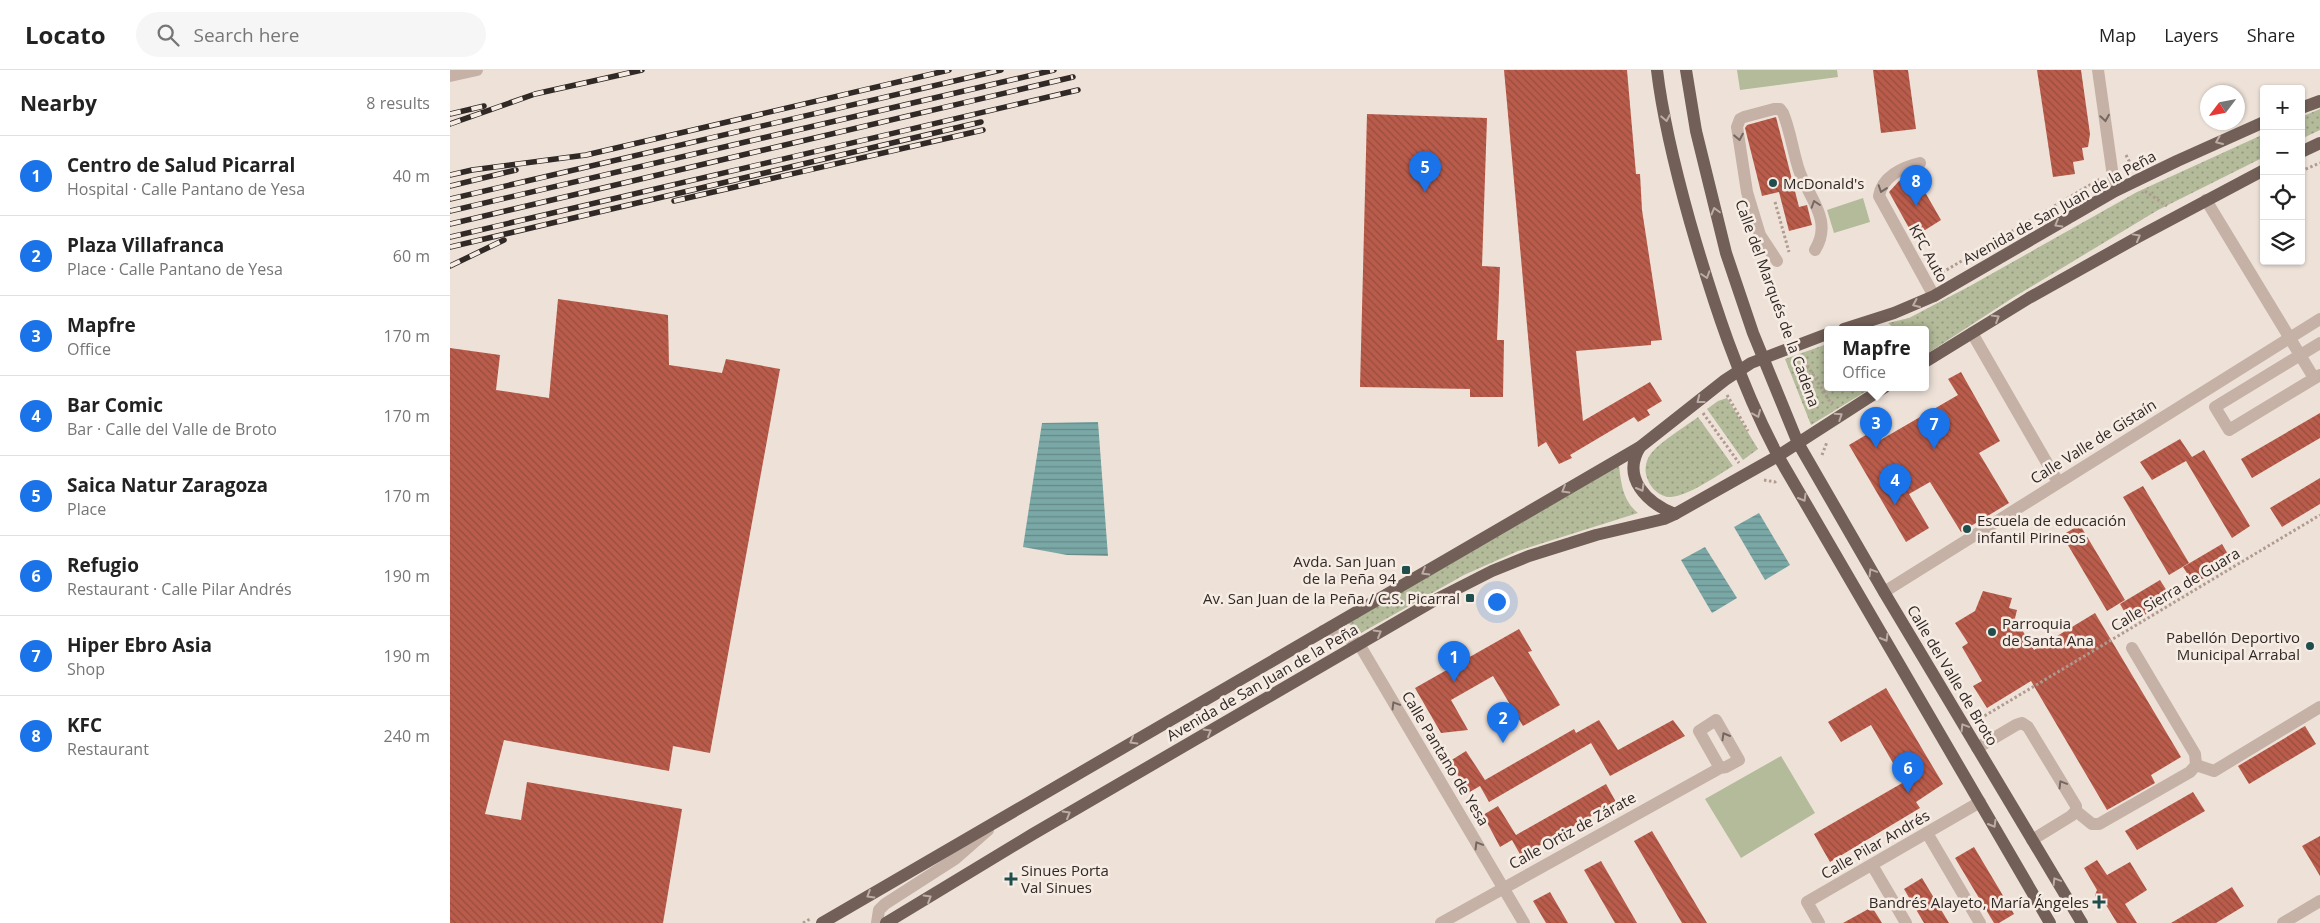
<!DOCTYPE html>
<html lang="en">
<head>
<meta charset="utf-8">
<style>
	:root { --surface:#fff; --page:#f6f6f6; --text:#222; --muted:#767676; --line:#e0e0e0; --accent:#1a73e8 }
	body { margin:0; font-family:"Open Sans",sans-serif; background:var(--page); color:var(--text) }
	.controls { position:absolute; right:15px; top:15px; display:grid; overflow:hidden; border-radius:5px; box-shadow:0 1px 4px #0004 }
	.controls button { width:45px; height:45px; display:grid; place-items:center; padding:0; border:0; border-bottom:1px solid var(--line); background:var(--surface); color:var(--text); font:25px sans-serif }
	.compass { position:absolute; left:1750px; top:15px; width:45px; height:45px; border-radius:50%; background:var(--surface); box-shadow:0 1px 4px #0004; rotate:238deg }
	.you { position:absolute; left:1046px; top:531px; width:18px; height:18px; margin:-12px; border:4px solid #fff; border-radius:50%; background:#1a73e8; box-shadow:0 0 0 8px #1a73e833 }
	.badge { display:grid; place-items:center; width:32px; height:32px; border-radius:50%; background:var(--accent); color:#fff; font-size:16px; font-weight:700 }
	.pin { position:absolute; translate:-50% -41px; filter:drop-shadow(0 1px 2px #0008) }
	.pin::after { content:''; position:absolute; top:26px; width:18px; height:15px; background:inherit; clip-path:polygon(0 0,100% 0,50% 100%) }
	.popup { position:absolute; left:1374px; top:256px; width:105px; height:65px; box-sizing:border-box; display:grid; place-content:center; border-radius:5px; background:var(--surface); filter:drop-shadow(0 1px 4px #0005); font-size:16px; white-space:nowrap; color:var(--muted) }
	.popup b { font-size:19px; color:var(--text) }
	.popup::after { content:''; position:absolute; left:50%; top:100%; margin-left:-10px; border:10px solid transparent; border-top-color:var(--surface) }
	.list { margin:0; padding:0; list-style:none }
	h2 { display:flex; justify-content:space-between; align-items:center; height:65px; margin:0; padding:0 20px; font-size:21px }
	h2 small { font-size:16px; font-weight:400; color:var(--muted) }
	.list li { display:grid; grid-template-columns:32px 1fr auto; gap:15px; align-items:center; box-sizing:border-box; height:80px; padding:0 20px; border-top:1px solid var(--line) }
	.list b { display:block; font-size:19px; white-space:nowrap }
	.list p { margin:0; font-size:16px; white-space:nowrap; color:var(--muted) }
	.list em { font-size:16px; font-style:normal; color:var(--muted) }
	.icon { flex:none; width:28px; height:28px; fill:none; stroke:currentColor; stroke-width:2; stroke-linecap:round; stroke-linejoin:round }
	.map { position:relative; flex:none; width:1870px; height:853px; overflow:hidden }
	header { display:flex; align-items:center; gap:30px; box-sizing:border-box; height:70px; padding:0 25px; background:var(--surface); border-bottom:1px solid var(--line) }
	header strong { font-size:24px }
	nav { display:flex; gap:28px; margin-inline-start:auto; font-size:18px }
	.search { width:350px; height:45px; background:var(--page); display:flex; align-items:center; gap:12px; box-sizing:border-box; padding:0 18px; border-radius:28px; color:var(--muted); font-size:19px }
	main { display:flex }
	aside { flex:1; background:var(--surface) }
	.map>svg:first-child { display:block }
	.grass { fill:url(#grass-dots) }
	.park { fill:#b3bb9a }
	.water { fill:url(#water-rules) }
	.building { fill:url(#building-back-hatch) }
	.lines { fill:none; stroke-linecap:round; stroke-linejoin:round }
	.path { stroke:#b09b90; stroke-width:3; stroke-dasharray:2.5 2.5; stroke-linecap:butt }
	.minor { stroke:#c5b1a6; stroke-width:12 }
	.major { stroke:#725f58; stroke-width:12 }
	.rail-casing { stroke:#312926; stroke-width:5.5 }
	.rail { stroke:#f6ece4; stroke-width:4; stroke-dasharray:11; stroke-linecap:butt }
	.oneway { stroke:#bbada5 }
	.oneway2 { stroke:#746660 }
	.poi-dot { fill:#204e4d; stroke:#f6ece4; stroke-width:2 }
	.labels { text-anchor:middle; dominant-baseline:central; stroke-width:5; stroke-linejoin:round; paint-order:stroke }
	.poi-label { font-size:15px; fill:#312926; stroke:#f6ece4; text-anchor:start }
	.street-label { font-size:15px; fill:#312926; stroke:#f6ece4 }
</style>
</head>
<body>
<header>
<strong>Locato</strong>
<div class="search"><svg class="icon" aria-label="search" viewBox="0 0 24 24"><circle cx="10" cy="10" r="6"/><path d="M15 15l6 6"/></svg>Search here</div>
<nav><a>Map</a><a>Layers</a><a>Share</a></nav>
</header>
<main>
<aside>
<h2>Nearby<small>8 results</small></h2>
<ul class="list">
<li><span class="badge">1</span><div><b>Centro de Salud Picarral</b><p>Hospital · Calle Pantano de Yesa</p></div><em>40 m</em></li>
<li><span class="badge">2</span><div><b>Plaza Villafranca</b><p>Place · Calle Pantano de Yesa</p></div><em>60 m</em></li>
<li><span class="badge">3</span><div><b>Mapfre</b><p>Office</p></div><em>170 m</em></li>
<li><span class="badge">4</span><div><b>Bar Comic</b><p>Bar · Calle del Valle de Broto</p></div><em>170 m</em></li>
<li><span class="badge">5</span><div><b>Saica Natur Zaragoza</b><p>Place</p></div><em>170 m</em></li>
<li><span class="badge">6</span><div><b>Refugio</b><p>Restaurant · Calle Pilar Andrés</p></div><em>190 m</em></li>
<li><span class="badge">7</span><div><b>Hiper Ebro Asia</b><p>Shop</p></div><em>190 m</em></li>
<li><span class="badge">8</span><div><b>KFC</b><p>Restaurant</p></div><em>240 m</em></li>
</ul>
</aside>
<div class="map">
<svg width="1870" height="853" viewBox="0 0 1870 853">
	<defs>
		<pattern id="grass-dots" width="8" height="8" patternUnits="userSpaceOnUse" patternTransform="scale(1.25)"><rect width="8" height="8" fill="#b3bb9a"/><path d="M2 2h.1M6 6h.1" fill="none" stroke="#92987d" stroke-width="1.8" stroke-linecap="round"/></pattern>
		<pattern id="water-rules" width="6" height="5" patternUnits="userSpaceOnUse" patternTransform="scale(1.25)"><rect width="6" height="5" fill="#7aa8a6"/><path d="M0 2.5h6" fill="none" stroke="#658987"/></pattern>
		<pattern id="building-back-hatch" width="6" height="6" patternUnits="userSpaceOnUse" patternTransform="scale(1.25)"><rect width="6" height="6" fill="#ba5c4b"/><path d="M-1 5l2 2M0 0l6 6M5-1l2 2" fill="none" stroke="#984c3e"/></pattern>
	</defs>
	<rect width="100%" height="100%" fill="#eee2d8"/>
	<g class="grass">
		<path d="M1870 39V60L1851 69V47Z"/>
		<path d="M1814 64V87L1708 140 1564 227 1475 285V259H1445L1438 253 1459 248 1520 216 1687 122Z"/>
		<path d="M1377 274V317H1423L1361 355 1335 289Z"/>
		<path d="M1277 328 1308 379 1293 390 1257 339 1268 331Z"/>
		<path d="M1248 347 1283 396C1268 405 1238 426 1221 427 1212 428 1201 419 1198 410 1194 402 1195 392 1200 385 1209 372 1235 357 1248 347Z"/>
		<path d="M1169 395C1171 414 1173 431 1188 443L1068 481 1014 505 911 563 897 552Z"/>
	</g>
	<g class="park">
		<path d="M1287 0H1387L1388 7 1290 20Z"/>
		<path d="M1413 128 1420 152 1384 163 1377 140Z"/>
		<path d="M1331 686 1365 743 1291 788 1255 729Z"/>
	</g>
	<g class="water">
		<path d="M648 352 658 486 617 485 573 477 592 353Z"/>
		<path d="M1309 443 1340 495 1315 510 1284 457Z"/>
		<path d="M1255 477 1287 528 1262 543 1231 490Z"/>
	</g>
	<g class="building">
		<path d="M1054 0H1177L1186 104H1190L1192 140 1212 270 1201 271V275L1126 281 1133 351 1200 312 1212 331 1197 340 1200 345 1188 352 1184 347 1120 385 1122 388 1109 394 1096 372 1088 377Z"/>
		<path d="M1423 0H1458L1466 59 1431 63Z"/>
		<path d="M1587 0H1631L1640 64 1638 77 1632 78 1634 90 1623 92 1625 104 1603 107Z"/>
		<path d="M917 44 1037 48 1032 196 1050 197 1047 270H1054L1053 327H1020V319L910 317Z"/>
		<path d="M1326 47 1349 137 1357 135 1362 155 1339 161 1329 122 1312 126 1295 58 1297 55Z"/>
		<path d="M1464 103 1491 150 1464 167 1439 122 1449 111Z"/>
		<path d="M108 229 218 245 219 295 272 303 276 289 330 299 260 683 223 676 219 701 54 670 35 744 71 750 77 712 232 739 213 853H0V278L50 285 46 320 99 328Z"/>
		<path d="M1511 302 1550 371 1529 383 1559 433 1511 462 1480 412 1459 424 1479 458 1456 472 1399 375 1421 362 1427 372 1508 325 1498 309Z"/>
		<path d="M1870 343V368L1802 408 1791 389Z"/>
		<path d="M1730 369 1742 387 1754 380 1800 456 1782 468 1736 391 1702 410 1690 392Z"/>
		<path d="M1870 408V434L1832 457 1820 438Z"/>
		<path d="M1693 416 1739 493 1719 505 1673 427Z"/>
		<path d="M1630 455 1675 530 1657 541 1612 465Z"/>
		<path d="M1772 474 1782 491 1744 514 1733 497Z"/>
		<path d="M1710 510 1722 529 1681 553 1670 534Z"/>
		<path d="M1533 521 1562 528 1559 538 1567 540 1565 548 1584 580 1645 543 1731 687 1701 705 1705 713 1657 740 1581 611 1537 638 1523 616 1532 611 1512 577 1518 573 1505 553 1525 541Z"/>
		<path d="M1069 559 1082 581 1078 582 1110 635 1073 656 1043 606 1001 630 1018 660 991 663 965 618Z"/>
		<path d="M1436 618 1493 714 1466 732 1470 738 1380 792 1364 764 1454 712 1421 655 1391 672 1378 652Z"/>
		<path d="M1149 650 1168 680 1223 650 1235 666 1160 706 1141 673 1039 732 1030 716 1018 723 1000 691 1016 681 1035 710 1124 659 1126 663Z"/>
		<path d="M1855 656 1866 674 1799 714 1788 696Z"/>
		<path d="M1156 714 1166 732 1071 786 1062 770 1050 777 1033 745 1048 736 1066 765Z"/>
		<path d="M1743 722 1755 741 1687 780 1675 761Z"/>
		<path d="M1202 761 1257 853H1232L1184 771Z"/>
		<path d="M1870 766V806L1852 776Z"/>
		<path d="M1524 777 1564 844 1549 853H1544L1505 788Z"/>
		<path d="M1647 790 1657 805 1680 792 1697 820 1675 834 1687 853H1667L1656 835H1650L1645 825 1647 820 1634 798Z"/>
		<path d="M1151 791 1187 853H1165L1134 800Z"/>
		<path d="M1472 808 1499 853H1474L1454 819Z"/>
		<path d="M1782 817 1794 836 1766 853H1721Z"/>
		<path d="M1100 822 1118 853H1096L1083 831Z"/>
		<path d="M1422 837 1432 853H1393Z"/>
	</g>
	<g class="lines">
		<g class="path">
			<path d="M1676 85 1682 97"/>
			<path d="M1851 101 1870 93"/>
			<path d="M1695 121 1717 136"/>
			<path d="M1325 132 1339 182"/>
			<path d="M1488 205 1650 109"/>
			<path d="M1352 287 1382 335"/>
			<path d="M1277 325 1298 361"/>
			<path d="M1253 343 1289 393"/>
			<path d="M1372 385 1377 372"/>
			<path d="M1314 410 1325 412 1327 410"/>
			<path d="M1526 651 1870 445"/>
			<path d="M353 853 360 849"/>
		</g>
		<g class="minor">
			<path d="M1648 0 1665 121"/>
			<path d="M0 6 27 0"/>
			<path d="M1470 93C1452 97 1432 107 1429 126L1484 226"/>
			<path d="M1756 130 1864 308"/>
			<path d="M1327 191 1310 165 1297 122 1287 57 1290 49 1294 47 1324 39H1330L1333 43C1341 62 1343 84 1350 103 1360 129 1383 151 1365 180"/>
			<path d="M1522 263 1608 412"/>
			<path d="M1870 273 1765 337 1779 360 1870 305"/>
			<path d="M1434 522 1870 249"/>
			<path d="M873 561 892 564 909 574 1074 853"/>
			<path d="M1527 678 1566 655 1572 653 1578 657 1626 736V741L1621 746 1582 770"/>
			<path d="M1746 695 1764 701 1870 637"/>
			<path d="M1626 741 1642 754H1649L1740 702 1746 695 1745 684 1682 578"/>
			<path d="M1477 763 1530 853"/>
			<path d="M1422 795 1456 853"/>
			<path d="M427 853 429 840 435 834 505 789 538 760"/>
			<path d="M991 853 1270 698 1276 697 1289 690 1266 650 1249 661 1270 698"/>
			<path d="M1369 853 1357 832 1530 732"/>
			<path d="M1833 853 1870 831"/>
		</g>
		<g class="major">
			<path d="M1207 0C1213 51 1226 102 1240 152 1263 232 1289 312 1328 386L1600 853"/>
			<path d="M1236 0 1246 61 1276 183 1303 263 1348 373 1434 522 1632 853"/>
			<path d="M1851 38 1870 31"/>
			<path d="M1851 82 1870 73"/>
			<path d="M1394 259 1444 243 1484 226 1665 121 1727 91 1814 52"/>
			<path d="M1475 292 1579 228 1688 167 1814 100"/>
			<path d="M1190 377C1171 408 1197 433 1225 444"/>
			<path d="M372 853 1190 377 1275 310 1301 293 1377 264"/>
			<path d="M436 853 583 764 985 530 1042 501 1079 486 1146 465 1214 449 1225 444 1328 386 1435 317"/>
		</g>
		<g class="rail-casing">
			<g id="rail">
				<path d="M0 44 34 36"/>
				<path d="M0 54 85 24 192 0"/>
				<path d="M0 105 22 100 136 85 499 0"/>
				<path d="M0 116 66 100"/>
				<path d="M0 129 551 0"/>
				<path d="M224 131 533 60"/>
				<path d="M0 141 604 0"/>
				<path d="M0 154 623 7"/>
				<path d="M0 167 628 20"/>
				<path d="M0 177 531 52"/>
				<path d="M0 196 54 170"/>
			</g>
		</g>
		<use href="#rail" class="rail"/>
	</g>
	<defs><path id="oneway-chevron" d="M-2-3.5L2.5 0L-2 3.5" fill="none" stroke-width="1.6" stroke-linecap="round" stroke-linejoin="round" transform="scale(1.25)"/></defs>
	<g class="oneway">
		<use href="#oneway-chevron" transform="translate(1216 48) rotate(79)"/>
		<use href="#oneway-chevron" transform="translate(1769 71) rotate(157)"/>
		<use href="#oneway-chevron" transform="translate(1265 141) rotate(-105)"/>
		<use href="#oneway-chevron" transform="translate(1608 154) rotate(150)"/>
		<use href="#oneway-chevron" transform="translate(1687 167) rotate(-29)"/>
		<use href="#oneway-chevron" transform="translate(1256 205) rotate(72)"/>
		<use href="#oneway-chevron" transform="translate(1466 234) rotate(156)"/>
		<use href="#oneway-chevron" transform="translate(1546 248) rotate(-31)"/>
		<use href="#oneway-chevron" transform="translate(1250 330) rotate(142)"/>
		<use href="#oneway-chevron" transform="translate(1307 344) rotate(67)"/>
		<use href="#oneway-chevron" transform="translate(1389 346) rotate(-33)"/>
		<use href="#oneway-chevron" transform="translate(1191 418) rotate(60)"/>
		<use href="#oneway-chevron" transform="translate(1115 420) rotate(150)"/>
		<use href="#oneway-chevron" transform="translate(1353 428) rotate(60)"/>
		<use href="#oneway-chevron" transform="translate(975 502) rotate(150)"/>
		<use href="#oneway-chevron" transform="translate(1422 502) rotate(-121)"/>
		<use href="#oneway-chevron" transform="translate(928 563) rotate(-30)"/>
		<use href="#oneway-chevron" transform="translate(1435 568) rotate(60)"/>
		<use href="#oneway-chevron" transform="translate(1514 657) rotate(-121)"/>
		<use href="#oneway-chevron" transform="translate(758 662) rotate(-30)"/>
		<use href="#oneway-chevron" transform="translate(683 671) rotate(150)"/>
		<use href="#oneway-chevron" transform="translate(617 744) rotate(-30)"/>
		<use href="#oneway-chevron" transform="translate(1543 754) rotate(60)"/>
		<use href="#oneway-chevron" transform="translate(1606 811) rotate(-121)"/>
		<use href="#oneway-chevron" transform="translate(420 825) rotate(149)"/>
		<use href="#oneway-chevron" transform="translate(478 828) rotate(-31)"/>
	</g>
	<g class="oneway2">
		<use href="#oneway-chevron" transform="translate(1655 48) rotate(81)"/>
		<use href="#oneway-chevron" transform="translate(1289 67) rotate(79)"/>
		<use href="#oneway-chevron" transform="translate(1432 119) rotate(109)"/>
		<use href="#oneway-chevron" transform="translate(1365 134) rotate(-108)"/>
		<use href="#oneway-chevron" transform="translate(945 635) rotate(-121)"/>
		<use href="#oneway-chevron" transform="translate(1275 666) rotate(-120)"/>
		<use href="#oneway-chevron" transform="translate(1612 714) rotate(-121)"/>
		<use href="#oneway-chevron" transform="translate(1028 775) rotate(-121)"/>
	</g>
	<g class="poi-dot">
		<circle cx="1323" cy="113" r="5"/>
		<circle cx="1517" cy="459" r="5"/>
		<rect x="951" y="495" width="10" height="10" rx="2.5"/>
		<rect x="1015" y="523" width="10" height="10" rx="2.5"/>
		<circle cx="1542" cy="562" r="5"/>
		<circle cx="1860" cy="576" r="5"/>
		<path d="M558.5 801.5h5v5h5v5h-5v5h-5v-5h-5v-5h5z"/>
		<path d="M1646.5 824.5h5v5h5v5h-5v5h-5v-5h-5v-5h5z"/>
	</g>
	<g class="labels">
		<g class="poi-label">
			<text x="1333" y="113">McDonald's</text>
			<text x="1527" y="450">Escuela de educación<tspan x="1527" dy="17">infantil Pirineos</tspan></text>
			<text x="946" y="491" text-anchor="end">Avda. San Juan<tspan x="946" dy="17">de la Peña 94</tspan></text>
			<text x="1010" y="528" text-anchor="end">Av. San Juan de la Peña / C.S. Picarral</text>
			<text x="1552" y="553">Parroquia<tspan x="1552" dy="17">de Santa Ana</tspan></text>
			<text x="1850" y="567" text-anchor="end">Pabellón Deportivo<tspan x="1850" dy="17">Municipal Arrabal</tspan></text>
			<text x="571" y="800">Sinues Porta<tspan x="571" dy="17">Val Sinues</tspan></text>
			<text x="1639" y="832" text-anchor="end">Bandrés Alayeto, María Ángeles</text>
		</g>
		<g class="street-label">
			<text transform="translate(1609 137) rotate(-29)">Avenida de San Juan de la Peña</text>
			<text transform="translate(1479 183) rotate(61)">KFC Auto</text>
			<text transform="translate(1328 233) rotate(70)">Calle del Marqués de la Cadena</text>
			<text transform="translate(1643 371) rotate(-32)">Calle Valle de Gistaín</text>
			<text transform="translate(1725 519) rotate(-31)">Calle Sierra de Guara</text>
			<text transform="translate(1503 605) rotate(59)">Calle del Valle de Broto</text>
			<text transform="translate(812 612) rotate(-30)">Avenida de San Juan de la Peña</text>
			<text transform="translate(996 688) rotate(59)">Calle Pantano de Yesa</text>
			<text transform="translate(1122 760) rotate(-29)">Calle Ortiz de Zárate</text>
			<text transform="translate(1425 774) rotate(-30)">Calle Pilar Andrés</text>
		</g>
	</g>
</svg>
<div class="controls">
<button>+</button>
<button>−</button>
<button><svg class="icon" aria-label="locate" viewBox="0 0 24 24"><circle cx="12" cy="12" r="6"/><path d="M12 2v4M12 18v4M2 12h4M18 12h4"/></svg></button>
<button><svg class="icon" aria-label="layers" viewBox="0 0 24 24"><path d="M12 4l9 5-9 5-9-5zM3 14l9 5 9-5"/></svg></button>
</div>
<svg class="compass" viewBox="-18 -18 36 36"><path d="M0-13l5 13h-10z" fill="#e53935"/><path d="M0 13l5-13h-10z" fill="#767676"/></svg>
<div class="you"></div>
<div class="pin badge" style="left:1004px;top:612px">1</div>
<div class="pin badge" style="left:1053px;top:673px">2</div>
<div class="pin badge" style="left:1426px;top:378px">3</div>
<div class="popup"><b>Mapfre</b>Office</div>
<div class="pin badge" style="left:1445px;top:435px">4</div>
<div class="pin badge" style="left:975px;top:122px">5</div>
<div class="pin badge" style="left:1458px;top:723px">6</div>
<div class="pin badge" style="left:1484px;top:379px">7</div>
<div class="pin badge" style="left:1466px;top:136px">8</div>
</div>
</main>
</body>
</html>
